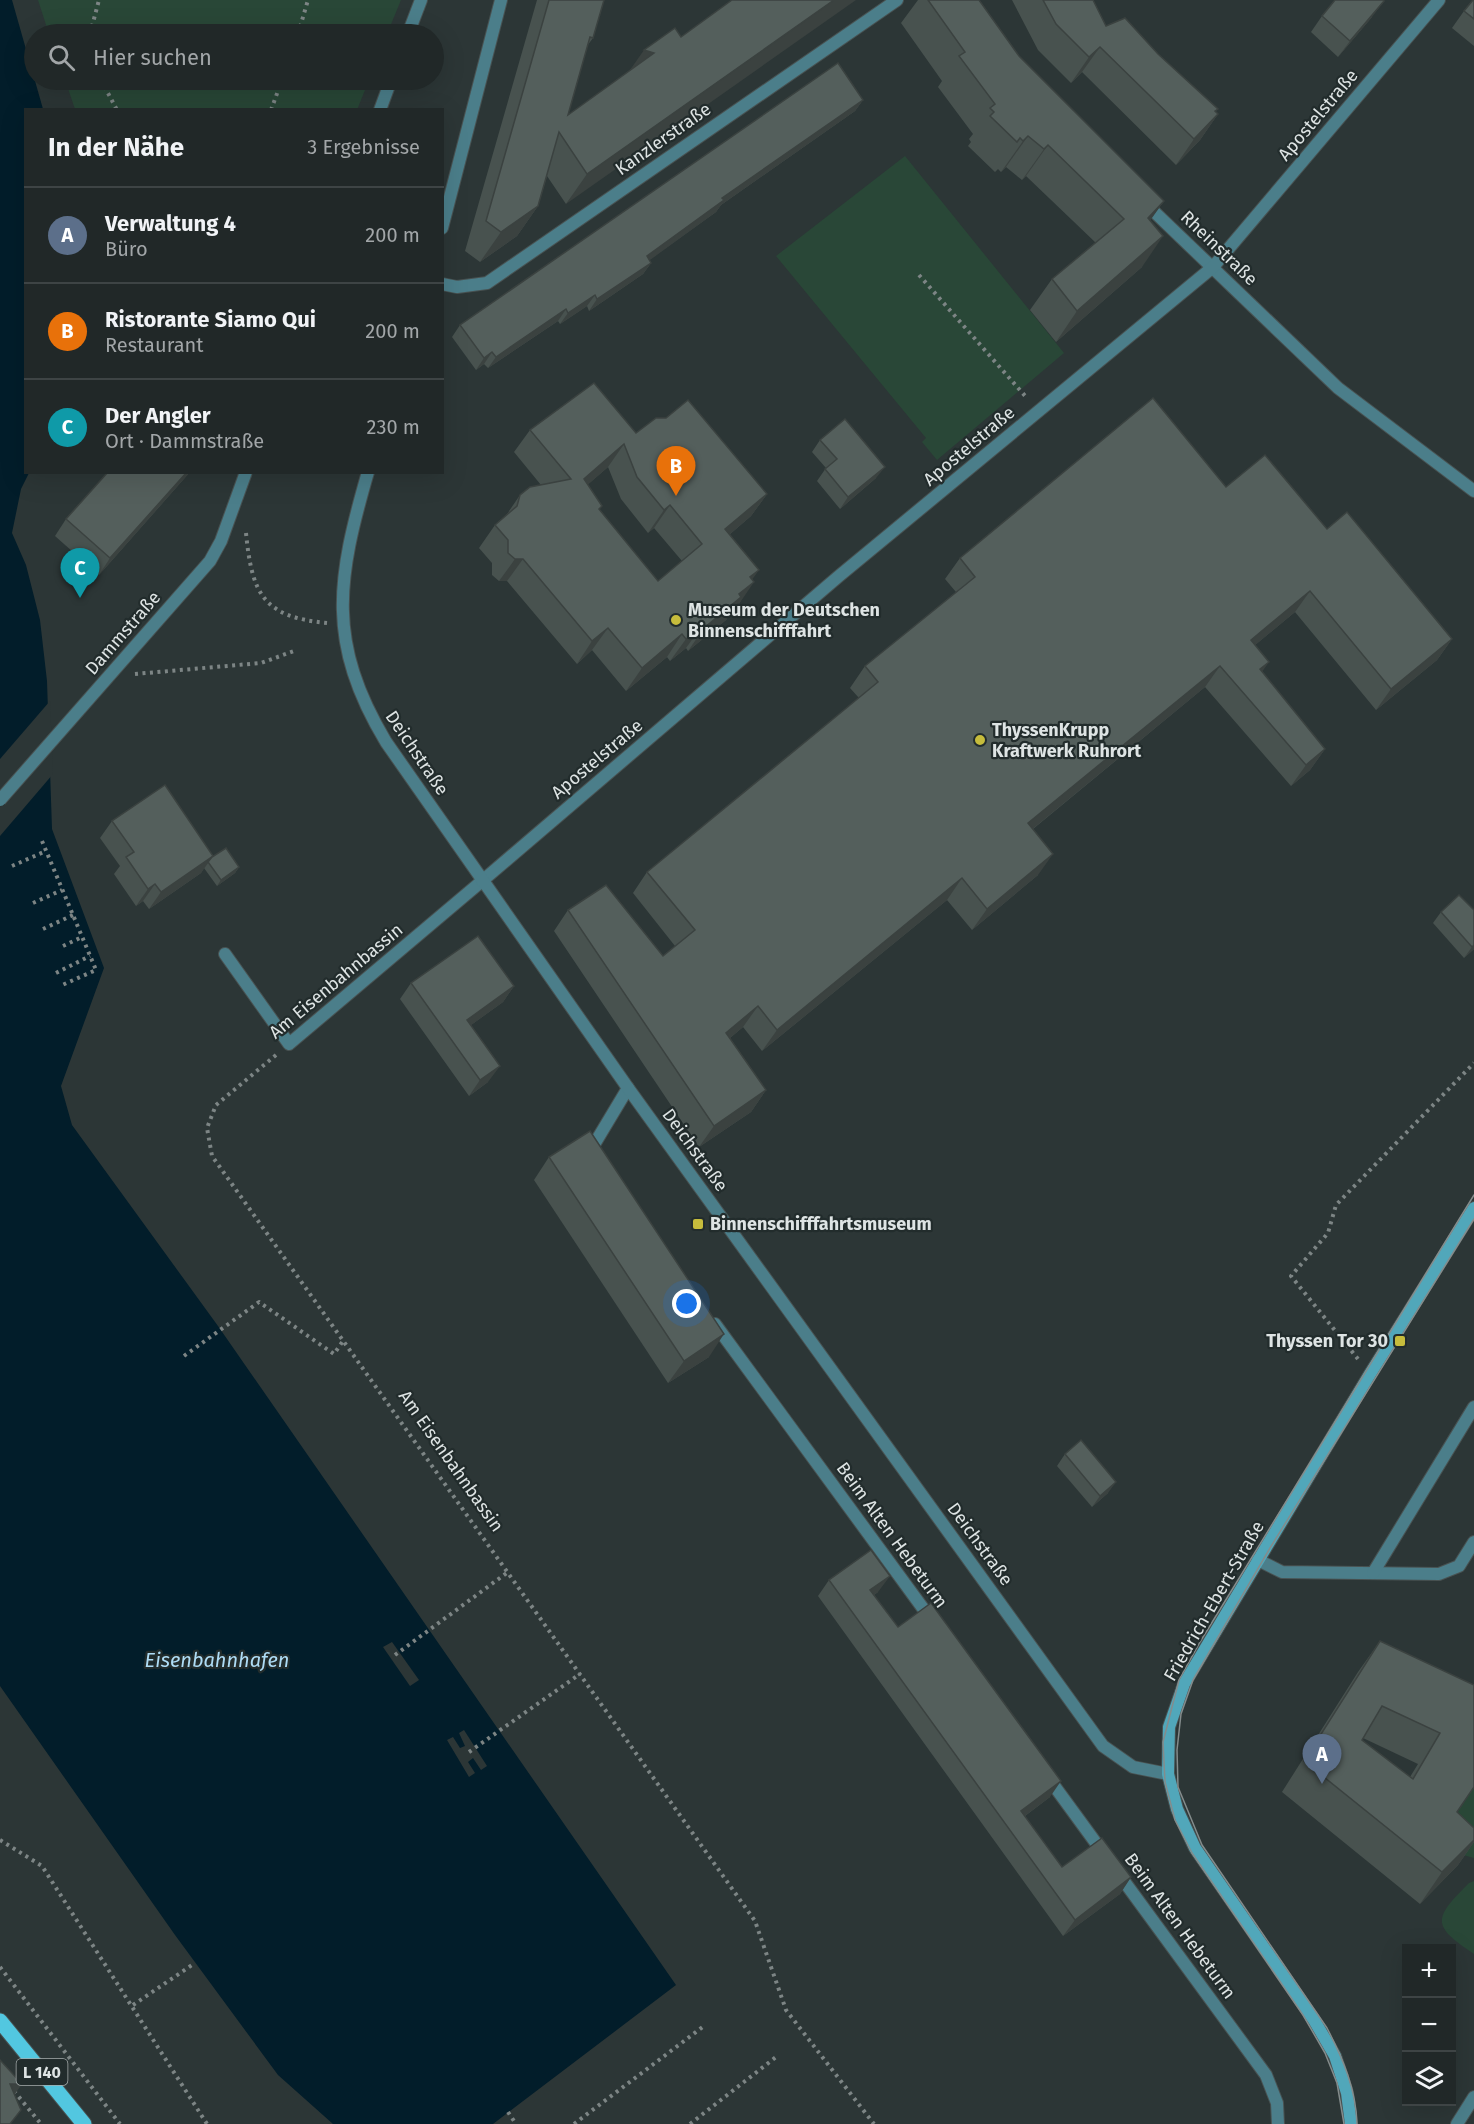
<!DOCTYPE html>
<html lang="de">
<head>
<meta charset="utf-8">
<style>
	:root { --surface:#212828; --page:#293030; --text:#f1f3f6; --muted:#a2a6a8; --line:#3e4445; --accent:#db2777 }
	body { margin:0; font-family:"Fira Sans",sans-serif; background:var(--page); color:var(--text) }
	.controls { position:absolute; right:18px; bottom:18px; display:grid; overflow:hidden; border-radius:0px; box-shadow:0 6px 24px #0002 }
	.controls button { width:54px; height:54px; display:grid; place-items:center; padding:0; border:0; border-bottom:2px solid var(--line); background:var(--surface); color:var(--text); font:30px sans-serif }
	.you { position:absolute; left:687px; top:1304px; width:21px; height:21px; margin:-15px; border:4px solid #fff; border-radius:50%; background:#1a73e8; box-shadow:0 0 0 9px #1a73e833 }
	.badge { display:grid; place-items:center; width:39px; height:39px; border-radius:50%; background:var(--accent); color:#fff; font-size:20px; font-weight:700 }
	.pin { position:absolute; translate:-50% -50px; filter:drop-shadow(0 2px 3px #0008) }
	.pin::after { content:''; position:absolute; top:32px; width:21px; height:18px; background:inherit; clip-path:polygon(0 0,100% 0,50% 100%) }
	.list { margin:0; padding:0; list-style:none }
	h2 { display:flex; justify-content:space-between; align-items:center; height:78px; margin:0; padding:0 24px; font-size:26px }
	h2 small { font-size:20px; font-weight:400; color:var(--muted) }
	.list li { display:grid; grid-template-columns:39px 1fr auto; gap:18px; align-items:center; box-sizing:border-box; height:96px; padding:0 24px; border-top:2px solid var(--line) }
	.list b { display:block; font-size:22px; white-space:nowrap }
	.list p { margin:0; font-size:20px; white-space:nowrap; color:var(--muted) }
	.list em { font-size:20px; font-style:normal; color:var(--muted) }
	.icon { flex:none; width:33px; height:33px; fill:none; stroke:currentColor; stroke-width:2; stroke-linecap:round; stroke-linejoin:round }
	.map { position:relative; flex:none; width:1474px; height:2124px; overflow:hidden }
	.search { position:absolute; background:var(--surface); box-shadow:0 6px 24px #0002; left:24px; top:24px; width:420px; height:66px; display:flex; align-items:center; gap:15px; box-sizing:border-box; padding:0 21px; border-radius:33px; color:var(--muted); font-size:22px }
	.panel { position:absolute; background:var(--surface); box-shadow:0 6px 24px #0002; left:24px; top:108px; width:420px; height:366px; border-radius:0px }
	.map>svg:first-child { display:block }
	.green { fill:#294737 }
	.water { fill:#021d2a }
	.pier { fill:#2c3636 }
	.lines { fill:none; stroke-linecap:round; stroke-linejoin:round }
	.service-casing { stroke:#485252; stroke-width:14 }
	.minor-casing { stroke:#485252; stroke-width:14 }
	.tertiary-casing { stroke:#485252; stroke-width:14 }
	.secondary-casing { stroke:#485252; stroke-width:14 }
	.primary-casing { stroke:#485252; stroke-width:17 }
	.path { stroke:#7d8585; stroke-width:4; stroke-dasharray:3 4.5; stroke-linecap:butt }
	.service { stroke:#4b7e8a; stroke-width:12 }
	.minor { stroke:#4b7e8a; stroke-width:12 }
	.tertiary { stroke:#4b7e8a; stroke-width:12 }
	.secondary { stroke:#51a7ba; stroke-width:12 }
	.primary { stroke:#52c7e0; stroke-width:15 }
	.tram { stroke:#848c8c; stroke-width:1.5 }
	.minor-bridge-casing { stroke:#485252; stroke-width:14; stroke-linecap:butt }
	.minor-bridge { stroke:#4b7e8a; stroke-width:12 }
	.wall { fill:#48524f; fill-rule:evenodd }
	.shaded-wall { fill:#3b4240 }
	.building { fill:#545f5c; stroke:#3b4240; stroke-width:1.5; fill-rule:evenodd }
	.poi-dot { fill:#c6bc3c; stroke:#222c2c; stroke-width:2 }
	.labels { text-anchor:middle; dominant-baseline:central; stroke-width:4.5; stroke-linejoin:round; paint-order:stroke }
	.shield { fill:#222c2c; stroke:#a6adad; stroke-width:1.5 }
	.shield-label { font-size:16px; font-weight:bold; fill:#dee4e4 }
	.street-label { font-size:18px; fill:#dee4e4; stroke:#222c2c }
	.poi-label { font-size:18px; font-weight:bold; fill:#dee4e4; stroke:#222c2c; text-anchor:start }
	.water-label { font-size:20px; font-style:italic; fill:#aedcf5; stroke:#222c2c }
</style>
</head>
<body>
<div class="map">
<svg width="1474" height="2124" viewBox="0 0 1474 2124">
	<rect width="100%" height="100%" fill="#2c3636"/>
	<g class="green">
		<path d="M38 0H401L387 34H49Z"/>
		<path d="M65 80H369L357 110 75 109Z"/>
		<path d="M905 156 1064 353 937 460 922 442 926 438 776 256Z"/>
		<path d="M1474 1775V1858L1463 1855 1456 1813Z"/>
		<path d="M1474 1881V1954C1430 1925 1434 1918 1469 1883Z"/>
	</g>
	<path class="water" d="M0 0H12L43 109 26 110V472L29 473 21 489 12 533 26 565 40 620 47 681 52 829 104 968 61 1086 72 1125 218 1326 676 1985 493 2124H333L278 2075 175 1935 0 1686Z"/>
	<g class="pier">
		<path d="M50 701 53 774 0 836V759Z"/>
		<path d="M392 1642 419 1680 410 1686 383 1647Z"/>
		<path d="M464 1730 487 1766 481 1770 473 1758 468 1762 475 1773 469 1777 447 1740 453 1737 460 1748 465 1746 459 1733Z"/>
	</g>
	<g class="lines">
		<g class="service-casing">
			<g id="service">
				<path d="M225 954 289 1044 482 881"/>
				<path d="M589 1153 628 1088"/>
				<path d="M715 1324 933 1622"/>
				<path d="M1258 1560 1282 1572 1439 1574 1459 1566 1474 1542"/>
				<path d="M1373 1573 1474 1407"/>
				<path d="M1047 1776 1104 1854"/>
				<path d="M1118 1873 1266 2075 1277 2103 1278 2124"/>
				<path d="M1457 2124 1474 2097"/>
			</g>
		</g>
		<g class="minor-casing">
			<g id="minor">
				<path d="M408 34 421 0"/>
				<path d="M380 110 391 80"/>
				<path d="M1145 203 1338 388 1474 491"/>
				<path d="M442 284 457 287 487 283 897 0"/>
				<path d="M482 881 839 576 1213 267 1439 0"/>
			</g>
		</g>
		<g class="tertiary-casing">
			<g id="tertiary">
				<path d="M442 228 501 0"/>
				<path d="M368 472C337 579 326 642 386 742L628 1088 1103 1746 1133 1767 1168 1774"/>
			</g>
		</g>
		<g class="secondary-casing">
			<path id="secondary" d="M1351 2124 1347 2093 1335 2056 1314 2020 1195 1848 1177 1809 1168 1774 1169 1727 1184 1684 1370 1374 1474 1208"/>
		</g>
		<g class="primary-casing">
			<path id="primary" d="M0 2021 84 2124"/>
		</g>
		<g class="path">
			<path d="M90 34 99 0"/>
			<path d="M298 34 308 0"/>
			<path d="M101 80 117 110"/>
			<path d="M271 110 282 80"/>
			<path d="M919 275 1026 397"/>
			<path d="M246 533C252 594 263 617 327 623"/>
			<path d="M135 674 261 663 294 651"/>
			<path d="M42 841 96 970 60 986"/>
			<path d="M12 866 46 851"/>
			<path d="M33 903 62 890"/>
			<path d="M43 929 73 915"/>
			<path d="M63 946 82 937"/>
			<path d="M56 973 90 956"/>
			<path d="M276 1055 216 1105 207 1128 212 1156 755 1921 786 2010 874 2124"/>
			<path d="M184 1356 259 1302 334 1354 343 1341"/>
			<path d="M1358 1359 1291 1276 1328 1233 1336 1205 1474 1063"/>
			<path d="M395 1655 508 1572"/>
			<path d="M469 1752 580 1674"/>
			<path d="M0 1840 42 1866 207 2124"/>
			<path d="M0 1967 120 2124"/>
			<path d="M133 2005 195 1963"/>
			<path d="M14 2091 41 2124"/>
			<path d="M508 2112 516 2124"/>
			<path d="M574 2124 704 2026"/>
			<path d="M690 2124 776 2057"/>
		</g>
		<use href="#service" class="service"/>
		<use href="#minor" class="minor"/>
		<use href="#tertiary" class="tertiary"/>
		<use href="#secondary" class="secondary"/>
		<use href="#primary" class="primary"/>
		<g class="tram">
			<path d="M1344 2124 1337 2083 1325 2053 1303 2015 1192 1853 1175 1820 1165 1782 1163 1742 1179 1680 1200 1642 1474 1195"/>
			<path d="M1357 2124C1356 2089 1343 2059 1327 2028L1202 1845 1178 1787 1177 1750 1181 1714 1193 1680 1270 1548 1474 1219"/>
		</g>
		<g class="minor-bridge-casing">
			<path id="minor-bridge" d="M0 800 210 561 221 541 246 472"/>
		</g>
		<use href="#minor-bridge" class="minor-bridge"/>
	</g>
	<g class="wall">
		<path d="M537 0H604L593 38 587 46 568 115 681 37 732 0 566 204 547 176 538 206 517 236 480 262 465 251Z"/>
		<path d="M918 0H928L1019 56 1164 201 1150 220 1142 267 1056 342 1030 310 1052 279 1096 243 1026 176 1022 180 1006 167 1001 172 998 169 995 172 968 146 971 142 969 139 973 134 938 87 942 81 901 23Z"/>
		<path d="M1012 0H1093L1106 26 1158 54 1218 114 1200 140 1176 165 1082 72 1071 83 1038 50Z"/>
		<path d="M1474 0V46L1452 28 1464 11Z"/>
		<path d="M1322 16 1372 17 1338 57 1311 32Z"/>
		<path d="M863 100 855 111 721 205 716 212 649 260 651 263 643 274 589 311 587 306 560 324 558 321 488 368 484 364 476 370 452 337 460 325Z"/>
		<path d="M530 430 636 433 767 494 751 516 729 535 752 580 739 604 734 608 726 620 688 651 686 648 670 661 667 657 626 691 592 650 577 664 507 581H499L492 575V563L479 548 495 525 505 517 520 495 541 485 514 452ZM608 467 621 499 648 533 654 528 682 561 658 581 599 510 587 485Z"/>
		<path d="M820 440 876 478 840 509 817 481 826 468 812 452Z"/>
		<path d="M108 472H190L99 575 55 536 66 519Z"/>
		<path d="M1226 487 1327 529 1452 639 1437 660 1376 710 1295 612 1255 645 1262 672 1325 749 1310 770 1291 786 1205 687 1033 829 1038 875 972 930 947 900 762 1051 743 1027 730 1038 766 1090 751 1112 699 1147 554 931 568 910 663 956 675 946 633 893 647 872 859 698 850 688 865 666 956 592 945 579 960 558Z"/>
		<path d="M112 821 213 856 239 867 235 873 217 886 204 868 201 873 149 909 143 901 136 906 114 874 120 866 100 838Z"/>
		<path d="M1474 910V949L1464 958 1433 923 1441 912Z"/>
		<path d="M411 983 514 986 503 1002 471 1025 488 1082 469 1096 400 999Z"/>
		<path d="M549 1157 709 1357 668 1383 534 1180Z"/>
		<path d="M1065 1454 1108 1493 1092 1507 1057 1466Z"/>
		<path d="M829 1580 878 1592 874 1595 898 1627 1050 1797 1025 1816 1062 1867 1131 1877 1120 1894 1063 1936 818 1596Z"/>
		<path d="M1380 1641 1474 1685 1457 1812 1474 1828V1842L1458 1865 1420 1904 1282 1792 1358 1672ZM1363 1738 1418 1764 1410 1777 1362 1740Z"/>
	</g>
	<g class="shaded-wall">
		<path d="M834 0H856L566 204 587 174Z"/>
		<path d="M1384 1 1372 17 1338 57 1350 41Z"/>
		<path d="M1100 47 1082 72 1071 83 1089 57Z"/>
		<path d="M644 50 654 53 623 80Z"/>
		<path d="M863 100 855 111 721 205 716 212 639 268 647 256 722 198Z"/>
		<path d="M1218 109 1205 128 1218 114 1200 140 1176 165 1194 139Z"/>
		<path d="M1028 136 1006 167 1001 172 1023 141Z"/>
		<path d="M1048 145 1026 176 1022 180 1044 149Z"/>
		<path d="M1164 201 1142 232 1148 218Z"/>
		<path d="M538 206 517 236 480 262 501 232Z"/>
		<path d="M1163 236 1142 267 1056 342 1077 311Z"/>
		<path d="M651 263 643 274 589 311 597 299Z"/>
		<path d="M595 295 587 306 560 324 568 313Z"/>
		<path d="M566 309 558 321 488 368 496 357Z"/>
		<path d="M492 352 484 364 476 370 484 358Z"/>
		<path d="M624 444 608 467 568 502 584 479Z"/>
		<path d="M885 467 876 478 840 509 848 497Z"/>
		<path d="M187 472H190L99 575 110 558Z"/>
		<path d="M767 494 751 516 709 552 725 529Z"/>
		<path d="M670 505 654 528 648 533 664 510Z"/>
		<path d="M515 559H523L507 581H499Z"/>
		<path d="M759 570 746 588 754 582 739 604 734 608 726 620 688 651 704 628 750 577Z"/>
		<path d="M1310 591 1295 612 1236 661 1251 640Z"/>
		<path d="M702 626 686 648 670 661 686 639Z"/>
		<path d="M608 628 592 650 577 664 592 641Z"/>
		<path d="M682 634 667 657 626 691 642 668Z"/>
		<path d="M1452 639 1437 660 1376 710 1391 689Z"/>
		<path d="M1269 662 1254 683 1260 669Z"/>
		<path d="M1220 666 1205 687 1013 845 1028 823Z"/>
		<path d="M1325 749 1310 770 1291 786 1306 765Z"/>
		<path d="M1053 854 1038 875 972 930 987 909Z"/>
		<path d="M213 856 201 873 149 909 161 892Z"/>
		<path d="M239 867 235 873 217 886 221 880Z"/>
		<path d="M962 878 947 900 762 1051 777 1030Z"/>
		<path d="M155 884 143 901 136 906 148 889Z"/>
		<path d="M1474 945V949L1464 958 1472 947Z"/>
		<path d="M514 986 503 1002 456 1036 467 1020Z"/>
		<path d="M758 1006 743 1027 711 1054 726 1033Z"/>
		<path d="M500 1066 488 1082 469 1096 480 1080Z"/>
		<path d="M766 1090 751 1112 699 1147 714 1126Z"/>
		<path d="M724 1334 709 1357 668 1383 684 1361Z"/>
		<path d="M1116 1482 1108 1493 1092 1507 1100 1496Z"/>
		<path d="M890 1576 878 1592 859 1606 870 1590Z"/>
		<path d="M1061 1781 1050 1797 1010 1827 1021 1811Z"/>
		<path d="M1474 1840V1842L1458 1865 1420 1904 1442 1872Z"/>
		<path d="M1131 1877 1120 1894 1063 1936 1075 1920Z"/>
		<path d="M10 2084H22L8 2104Z"/>
	</g>
	<g class="building">
		<path d="M549 0H604L593 38 590 37 568 115 654 53 644 50 675 28 681 37 732 0H834L587 174 559 132 538 206 501 232 486 221Z"/>
		<path d="M928 0H979L1019 56 1164 201 1148 218 1163 236 1077 311 1052 279 1124 219 1048 145 1044 149 1028 136 1023 141 1020 138 1017 142 990 116 994 112 990 108 995 104 959 56 965 52Z"/>
		<path d="M1043 0H1093L1106 26 1125 18 1158 54 1218 109 1215 111 1218 114 1194 139 1100 47 1089 57 1056 24Z"/>
		<path d="M1335 0H1383L1384 1 1350 41 1322 16Z"/>
		<path d="M1473 0H1474V19L1464 11Z"/>
		<path d="M838 63 863 100 722 198 724 200 647 256 651 263 597 299 595 295 568 313 566 309 496 357 492 352 484 358 460 325Z"/>
		<path d="M594 383 636 433 656 418H666L688 400 767 494 725 529 759 570 750 577 754 582 739 594 741 597 704 628 702 626 686 639 682 634 642 668 608 628 592 641 523 559H515L508 553V540L495 525 517 506 520 495 530 487 571 479 530 430ZM624 444 637 477 664 510 670 505 702 544 658 581 599 509 602 506 584 479Z"/>
		<path d="M1153 398 1226 487 1265 455 1327 529 1347 512 1452 639 1391 689 1310 591 1251 640 1269 662 1260 669 1325 749 1306 765 1220 666 1028 823 1053 854 987 909 962 878 777 1030 758 1006 726 1033 766 1090 714 1126 568 910 606 885 663 956 695 930 647 872 878 682 865 666 975 577 960 558Z"/>
		<path d="M845 419 885 467 848 497 825 469 837 459 820 440Z"/>
		<path d="M108 472H187L110 558 66 519Z"/>
		<path d="M165 785 213 856 161 892 155 884 148 889 126 857 134 852 112 821Z"/>
		<path d="M226 848 239 867 221 880 208 862 212 857Z"/>
		<path d="M1459 895 1474 910V945L1472 947 1441 912Z"/>
		<path d="M478 936 514 986 467 1020 500 1066 480 1080 411 983Z"/>
		<path d="M590 1131 724 1334 684 1361 549 1157Z"/>
		<path d="M1081 1440 1116 1482 1100 1496 1065 1454Z"/>
		<path d="M871 1550 890 1576 870 1590 898 1627 931 1603 1061 1781 1021 1811 1062 1867 1102 1838 1131 1877 1075 1920 829 1580Z"/>
		<path d="M1380 1641 1474 1685V1787L1457 1812 1474 1828V1840L1442 1872 1304 1761ZM1382 1706 1440 1733 1413 1779 1362 1740Z"/>
		<path d="M0 2060 22 2084H10L21 2110 10 2124H0Z"/>
	</g>
	<g class="poi-dot">
		<circle cx="676" cy="620" r="6"/>
		<circle cx="980" cy="740" r="6"/>
		<rect x="692" y="1218" width="12" height="12" rx="3"/>
		<rect x="1394" y="1335" width="12" height="12" rx="3"/>
	</g>
	<g class="labels">
		<rect class="shield" x="16.5" y="2059" width="51" height="26" rx="4.5"/>
		<g class="shield-label">
			<text x="42" y="2072">L 140</text>
		</g>
		<g class="street-label">
			<text transform="translate(1318 115) rotate(-50)">Apostelstraße</text>
			<text transform="translate(663 139) rotate(-35)">Kanzlerstraße</text>
			<text transform="translate(1219 248) rotate(44)">Rheinstraße</text>
			<text transform="translate(969 446) rotate(-40)">Apostelstraße</text>
			<text transform="translate(123 633) rotate(-49)">Dammstraße</text>
			<text transform="translate(417 753) rotate(56)">Deichstraße</text>
			<text transform="translate(597 759) rotate(-40)">Apostelstraße</text>
			<text transform="translate(336 981) rotate(-40)">Am Eisenbahnbassin</text>
			<text transform="translate(695 1150) rotate(54)">Deichstraße</text>
			<text transform="translate(451 1461) rotate(55)">Am Eisenbahnbassin</text>
			<text transform="translate(892 1535) rotate(54)">Beim Alten Hebeturm</text>
			<text transform="translate(980 1544) rotate(54)">Deichstraße</text>
			<text transform="translate(1214 1601) rotate(-60)">Friedrich-Ebert-Straße</text>
			<text transform="translate(1180 1926) rotate(54)">Beim Alten Hebeturm</text>
		</g>
		<g class="poi-label">
			<text x="688" y="610">Museum der Deutschen<tspan x="688" dy="21">Binnenschifffahrt</tspan></text>
			<text x="992" y="730">ThyssenKrupp<tspan x="992" dy="21">Kraftwerk Ruhrort</tspan></text>
			<text x="710" y="1224">Binnenschifffahrtsmuseum</text>
			<text x="1388" y="1341" text-anchor="end">Thyssen Tor 30</text>
		</g>
		<g class="water-label">
			<text x="217" y="1660">Eisenbahnhafen</text>
		</g>
	</g>
</svg>
<div class="controls">
<button>+</button>
<button>−</button>
<button><svg class="icon" aria-label="layers" viewBox="0 0 24 24"><path d="M12 4l9 5-9 5-9-5zM3 14l9 5 9-5"/></svg></button>
</div>
<div class="you"></div>
<div class="pin badge" style="left:1322px;top:1784px;background:#5c6f8a">A</div>
<div class="pin badge" style="left:676px;top:496px;background:#e8710a">B</div>
<div class="pin badge" style="left:80px;top:598px;background:#0f9aa8">C</div>
<div class="search"><svg class="icon" aria-label="search" viewBox="0 0 24 24"><circle cx="10" cy="10" r="6"/><path d="M15 15l6 6"/></svg>Hier suchen</div>
<section class="panel">
<h2>In der Nähe<small>3 Ergebnisse</small></h2>
<ul class="list">
<li><span class="badge" style="background:#5c6f8a">A</span><div><b>Verwaltung 4</b><p>Büro</p></div><em>200 m</em></li>
<li><span class="badge" style="background:#e8710a">B</span><div><b>Ristorante Siamo Qui</b><p>Restaurant</p></div><em>200 m</em></li>
<li><span class="badge" style="background:#0f9aa8">C</span><div><b>Der Angler</b><p>Ort · Dammstraße</p></div><em>230 m</em></li>
</ul>
</section>
</div>
</body>
</html>
